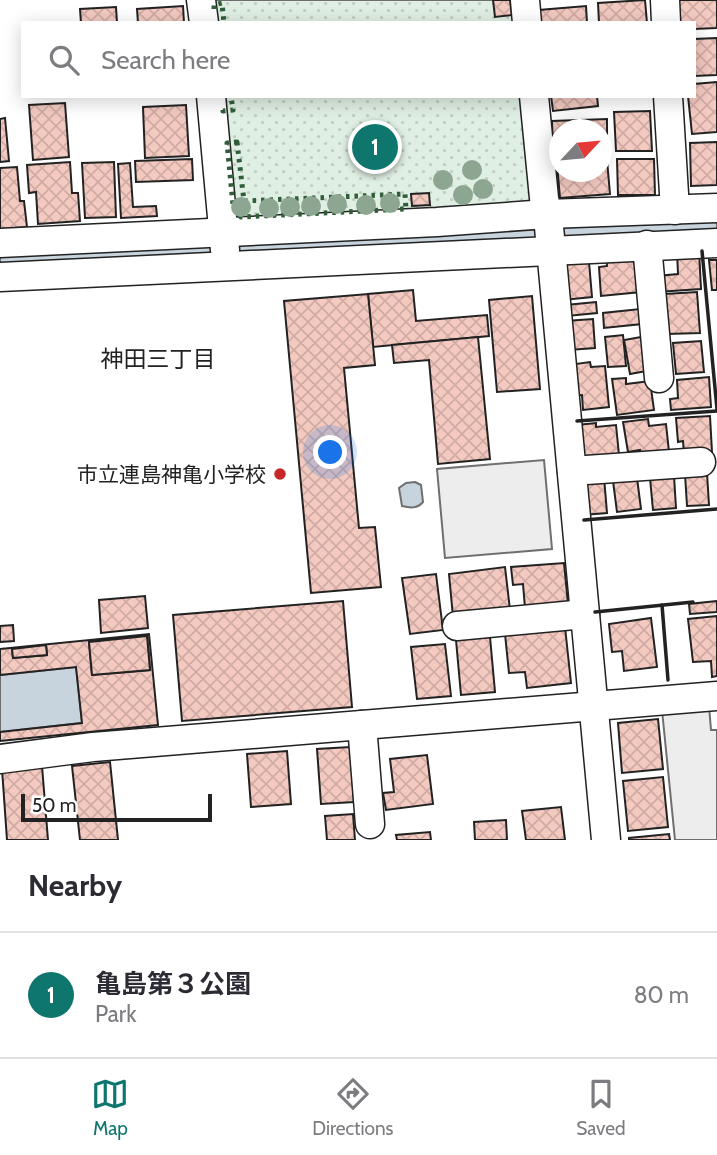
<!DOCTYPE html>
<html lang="en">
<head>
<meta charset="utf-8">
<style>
	:root { --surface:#fff; --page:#f7f7f7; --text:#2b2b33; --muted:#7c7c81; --line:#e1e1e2; --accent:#0f766e }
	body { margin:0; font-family:Cabin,"Noto Sans JP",sans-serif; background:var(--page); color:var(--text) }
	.compass { position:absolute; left:549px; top:119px; width:63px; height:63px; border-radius:50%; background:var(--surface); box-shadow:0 4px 18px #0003; rotate:64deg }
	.scale { position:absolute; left:21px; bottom:18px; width:191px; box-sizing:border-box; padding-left:7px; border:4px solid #222; border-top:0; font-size:19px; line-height:24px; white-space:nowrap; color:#222; -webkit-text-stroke:5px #fff; paint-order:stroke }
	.you { position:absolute; left:331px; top:453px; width:24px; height:24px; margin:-18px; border:5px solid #fff; border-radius:50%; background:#1a73e8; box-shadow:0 0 0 10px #1a73e833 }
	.badge { display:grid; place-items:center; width:46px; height:46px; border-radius:50%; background:var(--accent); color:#fff; font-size:23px; font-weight:700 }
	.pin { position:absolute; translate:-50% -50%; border:4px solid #fff; box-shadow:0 2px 7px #0006 }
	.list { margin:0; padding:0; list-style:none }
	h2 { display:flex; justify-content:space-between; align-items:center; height:91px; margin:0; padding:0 28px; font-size:30px }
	h2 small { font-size:23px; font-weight:400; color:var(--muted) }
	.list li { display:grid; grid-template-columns:46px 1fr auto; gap:21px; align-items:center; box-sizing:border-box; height:126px; padding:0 28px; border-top:2px solid var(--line) }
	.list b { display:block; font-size:26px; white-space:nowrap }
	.list p { margin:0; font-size:23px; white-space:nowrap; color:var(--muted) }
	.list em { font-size:23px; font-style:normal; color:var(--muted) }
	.icon { flex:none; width:38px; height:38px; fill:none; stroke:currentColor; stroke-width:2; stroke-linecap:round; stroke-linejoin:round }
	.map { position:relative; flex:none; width:717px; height:840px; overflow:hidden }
	.search { position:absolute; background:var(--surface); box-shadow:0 4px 18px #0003; left:21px; right:21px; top:21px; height:77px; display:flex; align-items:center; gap:18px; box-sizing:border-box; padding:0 24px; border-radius:0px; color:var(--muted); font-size:26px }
	.sheet { height:217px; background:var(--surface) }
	nav { display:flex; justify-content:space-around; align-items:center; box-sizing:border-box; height:98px; border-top:2px solid var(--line); background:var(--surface); font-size:19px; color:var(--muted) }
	nav a { display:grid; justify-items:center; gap:4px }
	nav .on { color:var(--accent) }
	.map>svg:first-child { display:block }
	.park { fill:url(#park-dots); stroke:#6f6f6f; stroke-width:2 }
	.parking { fill:#ededed; stroke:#6f6f6f; stroke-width:2 }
	.water { fill:#c7d3dd; stroke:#6f6f6f; stroke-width:2 }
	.building { fill:url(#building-cross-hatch); stroke:#222; stroke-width:2; fill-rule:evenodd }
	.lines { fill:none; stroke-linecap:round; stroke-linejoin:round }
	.minor-casing { stroke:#222; stroke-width:31 }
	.minor { stroke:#fff; stroke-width:28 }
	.hedge { stroke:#2f5e38; stroke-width:5; stroke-dasharray:3.5 5; stroke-linecap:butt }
	.wall { stroke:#222; stroke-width:3.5 }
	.tree { fill:#8da692 }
	.poi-dot { fill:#c62828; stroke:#fff; stroke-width:2.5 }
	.labels { text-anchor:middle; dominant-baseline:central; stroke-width:5; stroke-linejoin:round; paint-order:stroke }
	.poi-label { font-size:21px; fill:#222; stroke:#fff; text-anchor:end }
	.neighbourhood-label { font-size:23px; fill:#222; stroke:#fff }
</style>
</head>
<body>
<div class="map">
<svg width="717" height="840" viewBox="0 0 717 840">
	<defs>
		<pattern id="park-dots" width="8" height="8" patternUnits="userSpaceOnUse" patternTransform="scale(1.75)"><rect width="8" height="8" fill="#e0efe3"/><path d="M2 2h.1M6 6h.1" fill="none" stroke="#c0cdc2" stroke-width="1.8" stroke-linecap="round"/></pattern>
		<pattern id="building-cross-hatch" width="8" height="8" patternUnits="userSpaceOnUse" patternTransform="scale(1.75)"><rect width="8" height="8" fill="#f3c9c0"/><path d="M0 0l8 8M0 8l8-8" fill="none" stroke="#d0aca5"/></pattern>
	</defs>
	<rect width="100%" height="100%" fill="#fff"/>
	<g class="park">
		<path d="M210 0H516L518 23H212Z"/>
		<path d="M219 96H524L532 199 521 208 239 219 229 207Z"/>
	</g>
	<g class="parking">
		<path d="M544 460 552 549 445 558 437 469Z"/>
		<path d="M709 706 711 730H717V840H675L662 710Z"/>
	</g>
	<g class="water">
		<path d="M717 220V230L0 268V256Z"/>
		<path d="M415 482 421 485 423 502C417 509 410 508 402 506L399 488 406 483Z"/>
		<path d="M76 667 82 723 0 732V675Z"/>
	</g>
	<g class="building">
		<path d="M493 0H510L512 15 495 17Z"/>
		<path d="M645 0 647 23H599L598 3Z"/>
		<path d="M676 0H717V28L694 29V23H677Z"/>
		<path d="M183 6 184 23H138L137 9Z"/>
		<path d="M586 6 587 23H540L539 10Z"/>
		<path d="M116 7 117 23H81L80 9Z"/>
		<path d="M717 38V75L694 76V39Z"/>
		<path d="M717 82V132L692 134 688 96H694V84Z"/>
		<path d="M551 96H597L598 106 553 111Z"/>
		<path d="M65 103 69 157 33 160 29 105Z"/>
		<path d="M186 105 189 156 145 158 143 107Z"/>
		<path d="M650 111 652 151H616L614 112Z"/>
		<path d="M5 118 9 161 0 162V119Z"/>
		<path d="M607 119V149H602V130H560V151H553L552 121Z"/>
		<path d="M717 142V185L691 186 690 143Z"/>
		<path d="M192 159 193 180 136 182 135 161Z"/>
		<path d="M617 159H654L655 195H618Z"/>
		<path d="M607 160 610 194 560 198 557 164H560V172H602V161Z"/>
		<path d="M70 162 72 193H78L80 221 38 224 36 192 29 193 27 165Z"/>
		<path d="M114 162 116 217 85 218 82 163Z"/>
		<path d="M130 163 133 207 156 206 157 216 121 218 118 164Z"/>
		<path d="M17 167 20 201H24L27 227 0 229V168Z"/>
		<path d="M429 193 430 205 412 206 411 194Z"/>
		<path d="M699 250 701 289 657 292V276L678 274 677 251Z"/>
		<path d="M622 254 638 263 641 292 601 296 599 267 607 266 606 256Z"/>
		<path d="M709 260H717V290H712Z"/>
		<path d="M589 262 592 297 563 300 560 265Z"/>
		<path d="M413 290 416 321 487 315 489 336 373 347 368 294Z"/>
		<path d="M697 292 700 333 667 334 665 294Z"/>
		<path d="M368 294 375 365 344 368 359 528 375 527 381 587 311 593 284 301Z"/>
		<path d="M532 296 540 389 497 392 489 300Z"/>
		<path d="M596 302 597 313 567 316 566 305Z"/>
		<path d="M640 309 642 324 604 328 603 313Z"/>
		<path d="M593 319 595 348 569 350 566 321Z"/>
		<path d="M623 335 626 366 608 367 605 337Z"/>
		<path d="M647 336 652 370 630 374 624 340Z"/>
		<path d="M478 337 490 459 438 464 429 360 394 363 392 345Z"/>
		<path d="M701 341 704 372 676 374 673 343Z"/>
		<path d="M590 362 591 367 605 366 609 407 583 410 582 395 571 396 568 365Z"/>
		<path d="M709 377 711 407 671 410 670 399 678 398 677 380Z"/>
		<path d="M626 378V384L650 381 654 410 617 415 612 379Z"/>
		<path d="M710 416 712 452 684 454 683 441 678 442 676 418Z"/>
		<path d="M648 419 649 426 666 424 669 452 641 456 640 450 628 452 623 422Z"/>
		<path d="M596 423V427L616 425 619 455 581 459 577 425Z"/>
		<path d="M707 473 709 505 687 506 685 474Z"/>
		<path d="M674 476 676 508 653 510 650 478Z"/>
		<path d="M604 477 607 513 583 515 580 479Z"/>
		<path d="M637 478 641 509 617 512 613 481Z"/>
		<path d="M564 563 568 604 525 608 523 584 513 585 511 567Z"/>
		<path d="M505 567 510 610 453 617 449 574Z"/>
		<path d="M436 574 443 630 410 634 402 578Z"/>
		<path d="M145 596 148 628 101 633 99 600Z"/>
		<path d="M343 601 352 707 182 721 173 615Z"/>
		<path d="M717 601V612L690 614 689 604Z"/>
		<path d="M717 616V676L712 677 711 661 693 662 688 619Z"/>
		<path d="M651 618 657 667 624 671 622 651 612 652 609 624Z"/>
		<path d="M13 625 14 641 0 642V626Z"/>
		<path d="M565 627 571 683 527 688 525 672 509 673 505 634Z"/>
		<path d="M149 634 158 725 0 741V732L82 723 76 667 0 675V649ZM147 636 150 670 92 675 89 642ZM46 645 47 655 13 658 12 649Z"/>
		<path d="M147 636 150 670 92 675 89 642Z"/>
		<path d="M490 637 495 692 461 695 456 640Z"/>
		<path d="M445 644 451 696 417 699 411 647Z"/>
		<path d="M46 645 47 655 13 658 12 649Z"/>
		<path d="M658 719 663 769 622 773 618 723Z"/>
		<path d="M350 747 354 802 321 804 317 749Z"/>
		<path d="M287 751 291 804 251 807 247 754Z"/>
		<path d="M427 755 433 804 386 810 383 793 394 792 390 759Z"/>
		<path d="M110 762 118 840H80L72 766Z"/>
		<path d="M42 766 48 840H7L2 769Z"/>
		<path d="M663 777 668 827 628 831 623 781Z"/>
		<path d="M561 807 565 840H526L522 811Z"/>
		<path d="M353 814 355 840H327L325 816Z"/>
		<path d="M506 820 507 840H475L474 822Z"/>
		<path d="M430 832 431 840H397L396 835Z"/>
		<path d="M669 834 670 840H629V838Z"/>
	</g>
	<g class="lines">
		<g class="minor-casing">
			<g id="minor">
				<path d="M201 0 204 23"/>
				<path d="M525 0 527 23"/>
				<path d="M665 0 666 22"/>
				<path d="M211 96 225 250"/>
				<path d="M534 96 544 198 549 227 606 840"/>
				<path d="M668 96 675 210"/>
				<path d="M0 243 437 222 547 214 717 208"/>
				<path d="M647 245 659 378"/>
				<path d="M0 277 717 243"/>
				<path d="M572 471 701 462"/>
				<path d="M457 626 585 614"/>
				<path d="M362 725 370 824"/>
				<path d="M0 759 93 747 717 696"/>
			</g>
		</g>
		<use href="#minor" class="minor"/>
		<g class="hedge">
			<path d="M214 9V5L222 3 224 23"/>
			<path d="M223 110V111L233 110 231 96"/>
			<path d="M237 142 244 201 405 194 406 209 241 217 233 205 227 143Z"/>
		</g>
		<g class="wall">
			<path d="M702 251 717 409"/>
			<path d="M577 421 717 411"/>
			<path d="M584 520 717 509"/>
			<path d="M662 605 668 680"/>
			<path d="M595 612 693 602"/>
		</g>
	</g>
	<g class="tree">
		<circle cx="472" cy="170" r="10"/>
		<circle cx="443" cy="180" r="10"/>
		<circle cx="483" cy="189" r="10"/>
		<circle cx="463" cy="195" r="10"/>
		<circle cx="390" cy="203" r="10"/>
		<circle cx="337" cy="204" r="10"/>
		<circle cx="366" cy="205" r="10"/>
		<circle cx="311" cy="206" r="10"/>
		<circle cx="241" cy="207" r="10"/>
		<circle cx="290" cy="207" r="10"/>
		<circle cx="269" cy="208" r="10"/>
	</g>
	<circle class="poi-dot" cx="280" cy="474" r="7"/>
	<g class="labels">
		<g class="poi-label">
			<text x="266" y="474">市立連島神亀小学校</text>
		</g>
		<g class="neighbourhood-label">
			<text x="158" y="359">神田三丁目</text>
		</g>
	</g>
</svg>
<svg class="compass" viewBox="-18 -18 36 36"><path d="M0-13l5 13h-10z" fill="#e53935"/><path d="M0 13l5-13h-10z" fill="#7c7c81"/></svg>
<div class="scale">50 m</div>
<div class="you"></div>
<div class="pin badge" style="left:375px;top:147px">1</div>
<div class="search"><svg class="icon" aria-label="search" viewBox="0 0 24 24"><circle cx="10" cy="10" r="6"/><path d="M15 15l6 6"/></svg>Search here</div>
</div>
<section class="sheet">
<h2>Nearby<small></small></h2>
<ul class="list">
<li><span class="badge">1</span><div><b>亀島第３公園</b><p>Park</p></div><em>80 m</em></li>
</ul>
</section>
<nav>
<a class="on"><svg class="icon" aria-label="map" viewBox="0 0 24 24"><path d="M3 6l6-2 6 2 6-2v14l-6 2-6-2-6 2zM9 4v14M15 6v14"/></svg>Map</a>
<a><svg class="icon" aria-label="directions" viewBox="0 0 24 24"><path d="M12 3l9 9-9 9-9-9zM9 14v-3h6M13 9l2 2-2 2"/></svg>Directions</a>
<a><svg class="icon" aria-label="saved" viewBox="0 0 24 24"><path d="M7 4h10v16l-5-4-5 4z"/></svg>Saved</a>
</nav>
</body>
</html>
